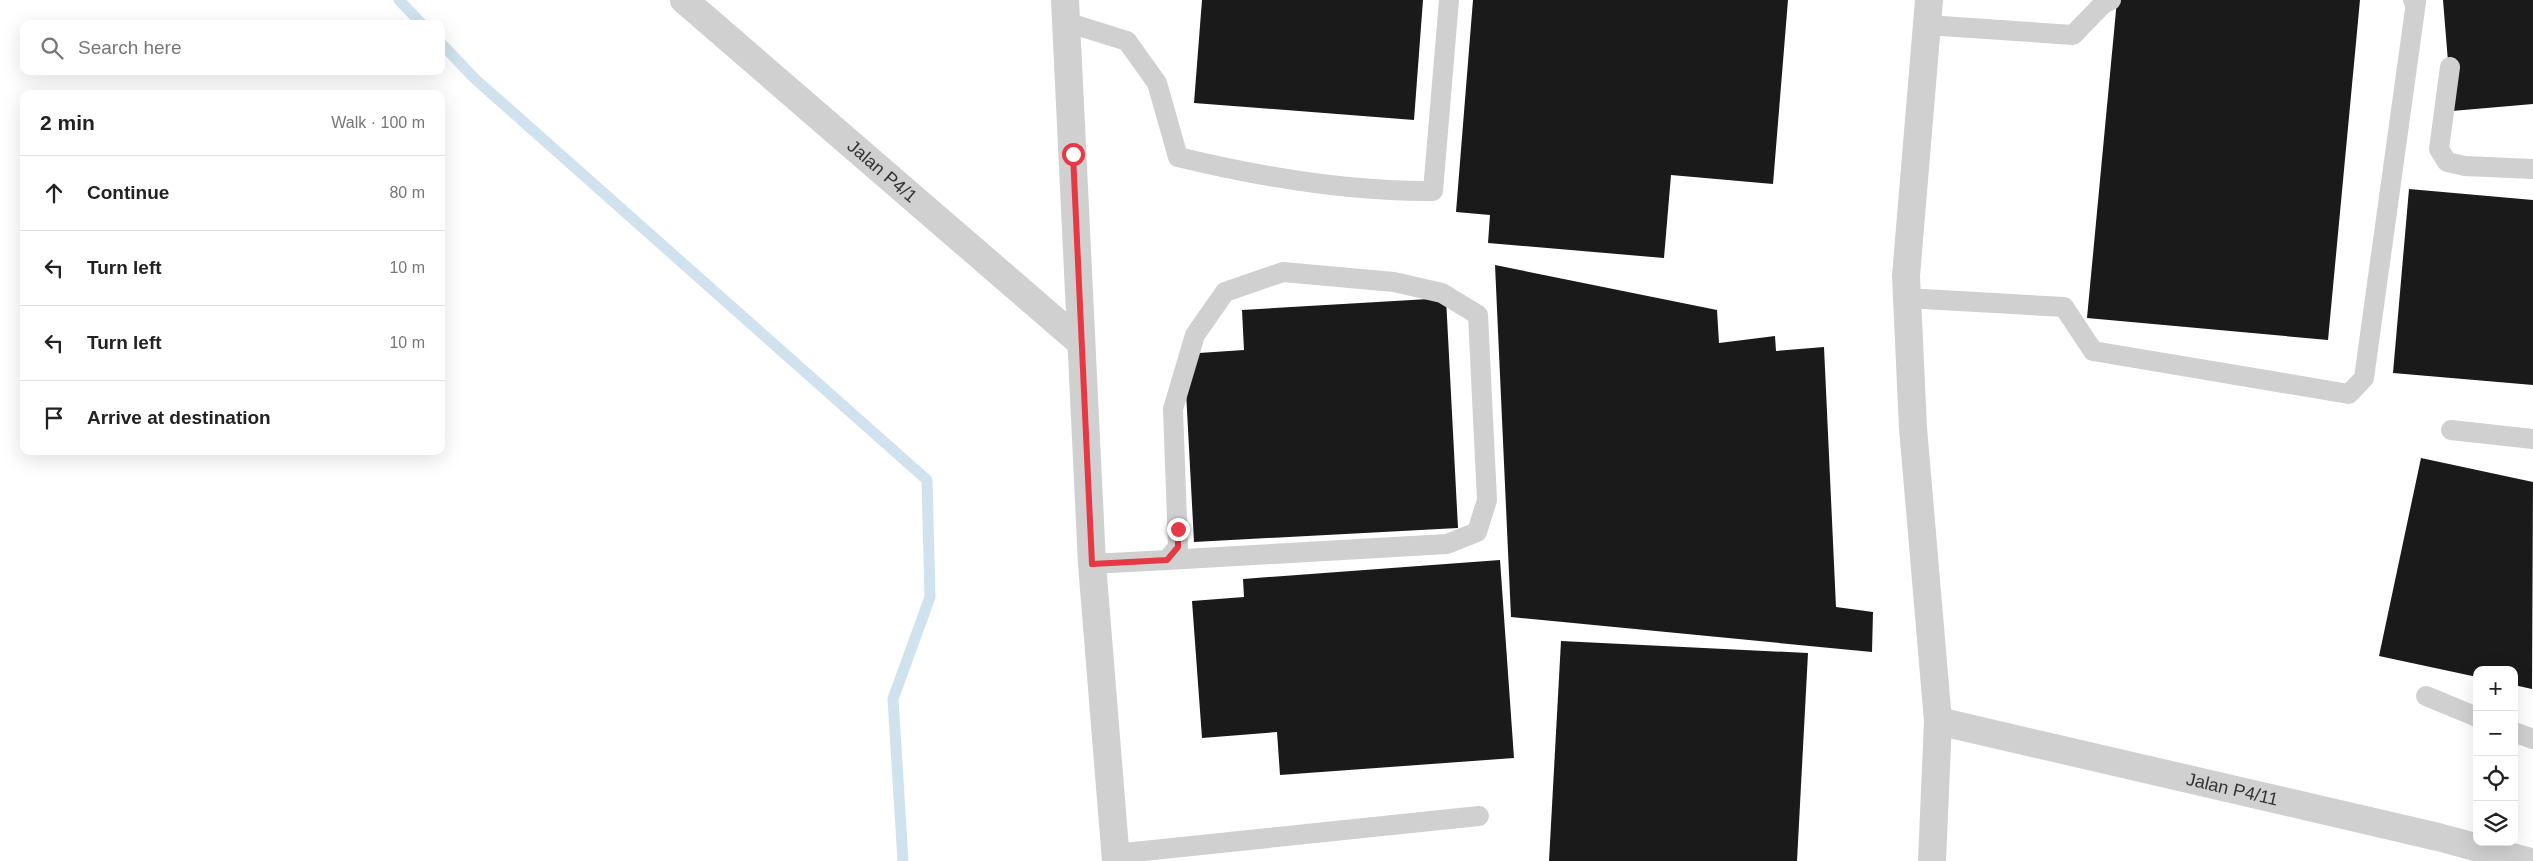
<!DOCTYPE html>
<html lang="en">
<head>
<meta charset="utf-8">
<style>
	:root { --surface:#fff; --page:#f6f6f6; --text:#222; --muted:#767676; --line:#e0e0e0 }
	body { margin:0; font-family:Arial,sans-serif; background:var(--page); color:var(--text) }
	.controls { position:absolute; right:15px; bottom:15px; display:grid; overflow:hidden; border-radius:10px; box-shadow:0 5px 20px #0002 }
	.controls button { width:45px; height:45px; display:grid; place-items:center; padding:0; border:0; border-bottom:1px solid var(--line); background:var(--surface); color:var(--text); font:25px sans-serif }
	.stop { position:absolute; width:15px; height:15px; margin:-11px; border:4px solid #e63946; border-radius:50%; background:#fff }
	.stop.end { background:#e63946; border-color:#fff; box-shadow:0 1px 5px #0008 }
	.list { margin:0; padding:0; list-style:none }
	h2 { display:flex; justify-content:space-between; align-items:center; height:65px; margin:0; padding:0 20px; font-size:21px }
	h2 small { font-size:16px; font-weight:400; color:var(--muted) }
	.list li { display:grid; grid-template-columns:32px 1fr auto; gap:15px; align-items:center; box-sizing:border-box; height:75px; padding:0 20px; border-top:1px solid var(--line) }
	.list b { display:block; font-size:19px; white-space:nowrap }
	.list em { font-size:16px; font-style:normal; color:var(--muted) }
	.icon { flex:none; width:28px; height:28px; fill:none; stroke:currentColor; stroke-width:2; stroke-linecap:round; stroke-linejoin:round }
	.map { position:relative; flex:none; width:2533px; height:861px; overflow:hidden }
	.search { position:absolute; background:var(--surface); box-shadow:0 5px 20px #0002; left:20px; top:20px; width:425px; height:55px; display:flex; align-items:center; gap:12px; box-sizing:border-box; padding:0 18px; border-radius:10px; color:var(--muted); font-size:19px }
	.panel { position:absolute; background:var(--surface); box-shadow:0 5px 20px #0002; left:20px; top:90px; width:425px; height:365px; border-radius:10px }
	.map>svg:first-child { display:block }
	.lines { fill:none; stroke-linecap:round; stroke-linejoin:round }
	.stream { stroke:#cfe2ee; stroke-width:11 }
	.building { fill:#1a1a1a }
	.lane { stroke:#d0d0d0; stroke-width:20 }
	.street { stroke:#d0d0d0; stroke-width:28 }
	.route { stroke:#e63946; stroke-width:6 }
	.labels { text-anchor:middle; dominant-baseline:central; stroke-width:5; stroke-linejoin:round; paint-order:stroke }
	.street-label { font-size:18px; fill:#333; stroke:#fff }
</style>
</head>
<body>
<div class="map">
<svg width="2533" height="861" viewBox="0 0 2533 861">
	<rect width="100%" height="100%" fill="#fff"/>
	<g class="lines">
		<g class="stream">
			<path d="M399 0 422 24"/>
			<path d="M441 43 474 78 927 480 930 597 893 699 903 861"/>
		</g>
	</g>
	<g class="building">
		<path d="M1202 0H1423L1414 120 1194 103Z"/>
		<path d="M1473 0H1788L1773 184 1671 175 1664 258 1488 243 1490 215 1456 212Z"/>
		<path d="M2117 0H2360L2328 340 2087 318Z"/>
		<path d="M2443 0H2533V104L2452 111Z"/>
		<path d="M2409 189 2533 200V385L2393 373Z"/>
		<path d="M1495 265 1717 310 1719 343 1775 336 1776 351 1824 347 1836 607 1873 612 1872 652 1511 617Z"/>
		<path d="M1446 298 1458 528 1194 542 1184 354 1244 350 1242 310Z"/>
		<path d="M2421 458 2533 482 2532 689 2514 685V670H2477V677L2379 656Z"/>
		<path d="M1500 560 1514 758 1280 775 1277 732 1202 738 1192 601 1244 597 1243 579Z"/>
		<path d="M1561 641 1808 653 1797 861H1549Z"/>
	</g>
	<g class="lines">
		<g class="lane">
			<path d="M1066 22 1127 41 1157 83 1178 157C1261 177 1348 192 1433 191L1449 0"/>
			<path d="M1927 25 2073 35 2103 4 2111 0"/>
			<path d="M2450 67 2439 149 2447 162 2465 166 2533 169"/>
			<path d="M1906 298 2064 307 2093 351 2349 394 2364 378 2416 2 2413 0"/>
			<path d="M2451 430 2533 439"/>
			<path d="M1092 564 1167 560 1178 547 1173 409 1195 335 1225 292 1283 272 1394 282 1442 293 1478 315 1487 500 1477 532 1447 544 1167 560"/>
			<path d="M2426 696 2477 717"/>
			<path d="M2514 732 2533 739"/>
			<path d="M1115 854 1479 816"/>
		</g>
		<g class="street">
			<path id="s1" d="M684 0 1081 343"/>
			<path d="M1065 0 1092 564 1116 861"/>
			<path d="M1929 0 1906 276 1913 428 1938 721 1932 861"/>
			<path id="s2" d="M1938 721 2438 837 2527 861"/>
		</g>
	</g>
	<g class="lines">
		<path class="route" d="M1073 154 1092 564 1167 560 1178 547V529"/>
	</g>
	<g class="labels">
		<g class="street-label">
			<text stroke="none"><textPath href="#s1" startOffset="262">Jalan P4/1</textPath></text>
			<text stroke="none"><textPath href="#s2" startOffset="302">Jalan P4/11</textPath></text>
		</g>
	</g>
</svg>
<div class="controls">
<button>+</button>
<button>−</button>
<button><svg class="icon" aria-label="locate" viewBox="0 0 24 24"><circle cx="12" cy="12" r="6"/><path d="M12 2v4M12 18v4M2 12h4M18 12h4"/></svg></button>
<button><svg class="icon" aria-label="layers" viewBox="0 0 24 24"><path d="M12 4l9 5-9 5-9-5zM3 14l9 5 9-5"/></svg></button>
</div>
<div class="stop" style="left:1073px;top:154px"></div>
<div class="stop end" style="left:1178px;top:529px"></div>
<div class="search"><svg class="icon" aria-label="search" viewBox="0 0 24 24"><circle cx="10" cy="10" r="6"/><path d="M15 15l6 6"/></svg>Search here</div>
<section class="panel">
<h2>2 min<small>Walk · 100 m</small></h2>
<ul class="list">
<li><svg class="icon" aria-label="ahead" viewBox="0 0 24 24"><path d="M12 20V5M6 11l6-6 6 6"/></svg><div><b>Continue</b></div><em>80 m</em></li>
<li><svg class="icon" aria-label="left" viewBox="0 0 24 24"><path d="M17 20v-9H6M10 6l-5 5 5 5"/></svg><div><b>Turn left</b></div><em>10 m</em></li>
<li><svg class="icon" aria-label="left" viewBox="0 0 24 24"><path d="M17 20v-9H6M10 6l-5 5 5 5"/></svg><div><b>Turn left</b></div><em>10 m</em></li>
<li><svg class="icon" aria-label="arrive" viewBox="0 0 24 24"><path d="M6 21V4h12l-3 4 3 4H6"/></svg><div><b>Arrive at destination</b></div></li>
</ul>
</section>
</div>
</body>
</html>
